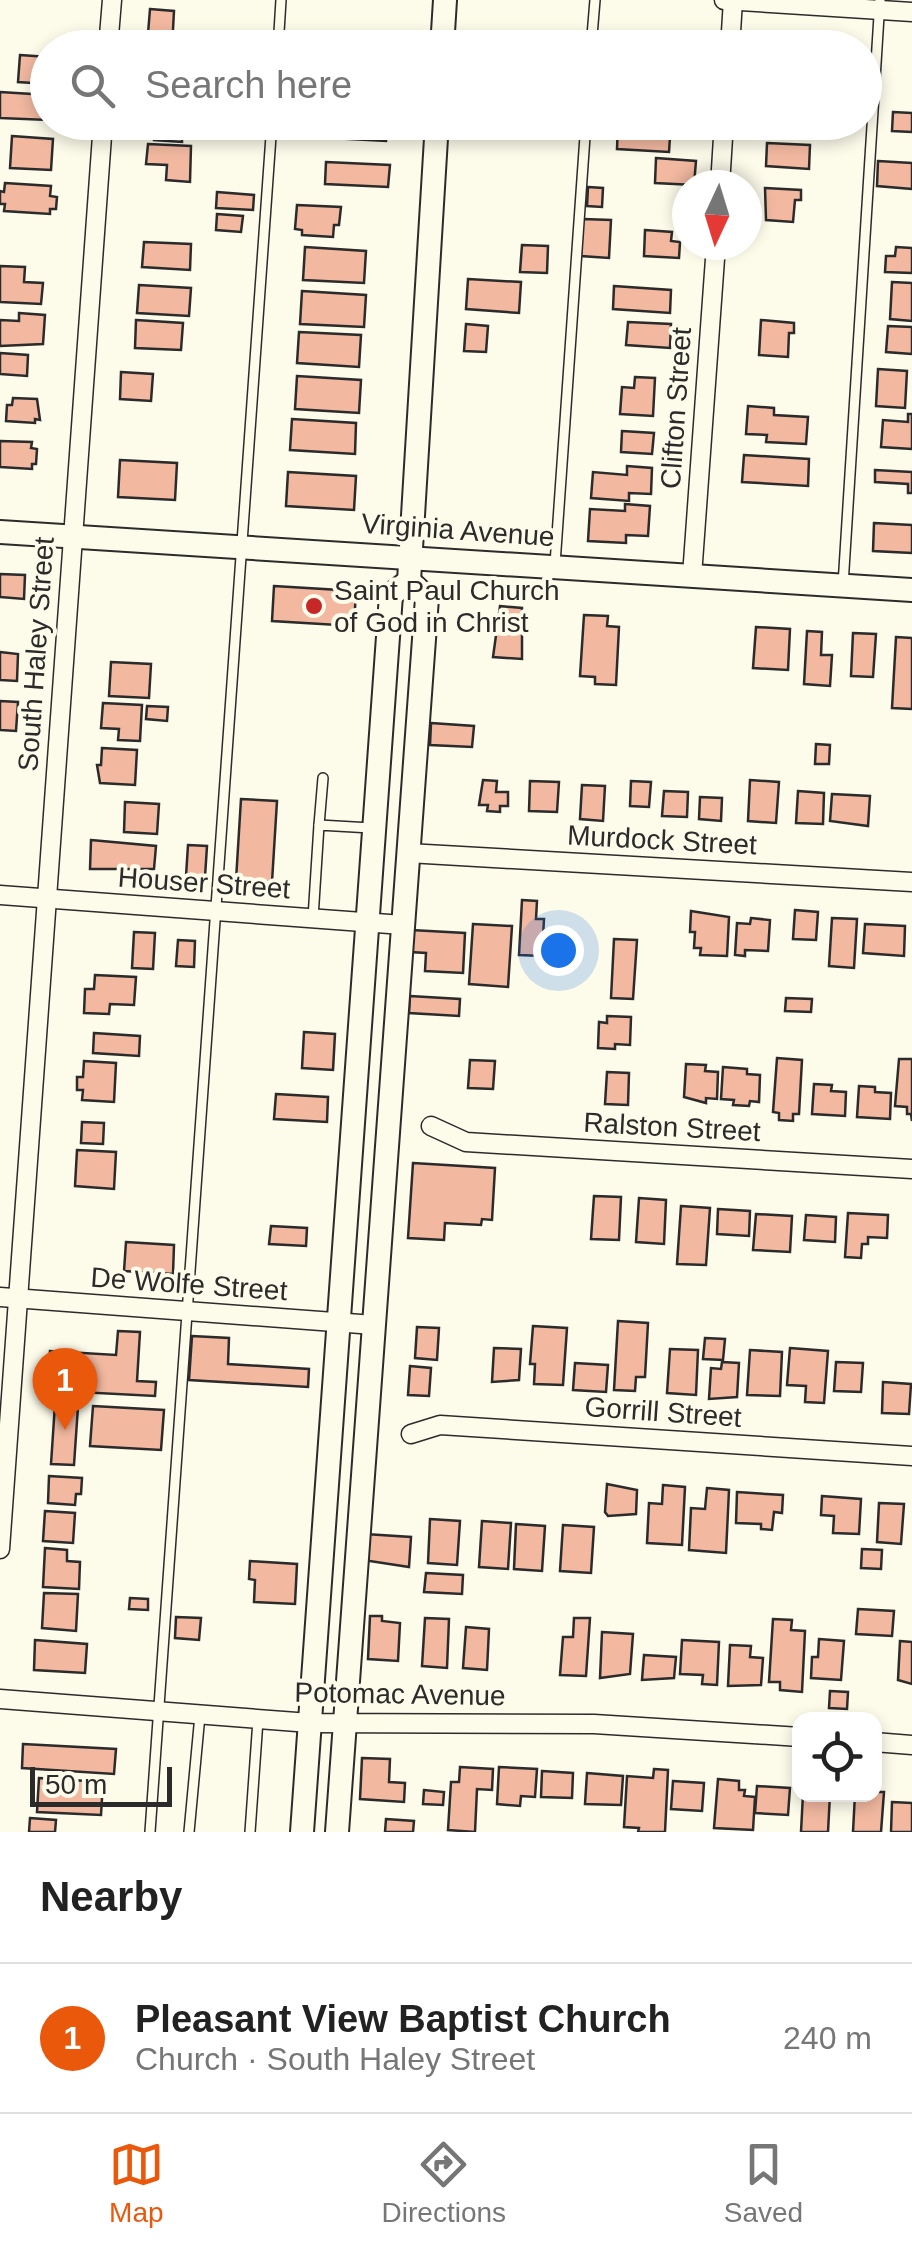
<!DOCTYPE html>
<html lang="en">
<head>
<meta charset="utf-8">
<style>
	:root { --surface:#fff; --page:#f2f2f2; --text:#222; --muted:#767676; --line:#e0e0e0; --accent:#ea580c }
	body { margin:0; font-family:Arial,sans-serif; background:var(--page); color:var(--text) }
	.controls { position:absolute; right:30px; bottom:30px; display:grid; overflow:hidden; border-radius:20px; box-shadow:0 5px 15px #0003 }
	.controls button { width:90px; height:90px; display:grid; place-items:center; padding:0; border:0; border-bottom:2px solid var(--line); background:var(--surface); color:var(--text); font:50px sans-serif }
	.compass { position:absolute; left:672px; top:170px; width:90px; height:90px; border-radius:50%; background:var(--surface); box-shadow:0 5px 15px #0003; rotate:184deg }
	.scale { position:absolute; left:30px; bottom:25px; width:142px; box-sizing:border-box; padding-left:10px; border:5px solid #2b2b2b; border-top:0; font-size:28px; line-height:35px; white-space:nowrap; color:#2b2b2b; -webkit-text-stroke:8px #fdfbea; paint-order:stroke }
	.you { position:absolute; left:558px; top:950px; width:35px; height:35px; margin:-25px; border:8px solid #fff; border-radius:50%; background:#1a73e8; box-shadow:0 0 0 15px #1a73e833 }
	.badge { display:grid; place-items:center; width:65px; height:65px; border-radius:50%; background:var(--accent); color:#fff; font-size:32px; font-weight:700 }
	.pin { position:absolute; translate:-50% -82px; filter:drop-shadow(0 2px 5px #0008) }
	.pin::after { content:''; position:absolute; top:52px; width:35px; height:30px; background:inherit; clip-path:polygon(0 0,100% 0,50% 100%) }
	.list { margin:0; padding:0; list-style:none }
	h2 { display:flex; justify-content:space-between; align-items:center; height:130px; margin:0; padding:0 40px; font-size:42px }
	h2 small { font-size:32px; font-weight:400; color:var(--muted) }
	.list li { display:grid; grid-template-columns:65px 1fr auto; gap:30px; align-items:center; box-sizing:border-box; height:150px; padding:0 40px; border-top:2px solid var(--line) }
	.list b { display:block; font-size:38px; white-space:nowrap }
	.list p { margin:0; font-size:32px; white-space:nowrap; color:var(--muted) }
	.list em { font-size:32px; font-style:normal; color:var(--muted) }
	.icon { flex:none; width:55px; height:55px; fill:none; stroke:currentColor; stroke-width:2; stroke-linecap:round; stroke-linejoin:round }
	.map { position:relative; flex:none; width:912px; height:1832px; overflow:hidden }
	.search { position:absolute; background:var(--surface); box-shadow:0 5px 15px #0003; left:30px; right:30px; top:30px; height:110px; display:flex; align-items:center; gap:25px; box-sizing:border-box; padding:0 35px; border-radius:55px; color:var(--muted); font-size:38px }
	.sheet { height:280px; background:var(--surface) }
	nav { display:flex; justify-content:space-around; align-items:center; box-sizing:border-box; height:140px; border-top:2px solid var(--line); background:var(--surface); font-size:28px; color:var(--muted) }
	nav a { display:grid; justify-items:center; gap:5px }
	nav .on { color:var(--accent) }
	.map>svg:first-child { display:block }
	.building { fill:#f2b8a0; stroke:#2b2b2b; stroke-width:2.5 }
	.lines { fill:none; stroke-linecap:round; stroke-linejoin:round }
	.service-casing { stroke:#2b2b2b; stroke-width:12 }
	.minor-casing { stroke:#2b2b2b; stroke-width:21 }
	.tertiary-casing { stroke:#2b2b2b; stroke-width:26 }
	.service { stroke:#fdfbea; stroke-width:9 }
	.minor { stroke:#fdfbea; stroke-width:18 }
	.tertiary { stroke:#fdfbea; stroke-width:22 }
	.poi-dot { fill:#c62828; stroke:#fdfbea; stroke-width:4 }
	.labels { text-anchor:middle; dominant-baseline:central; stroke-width:8; stroke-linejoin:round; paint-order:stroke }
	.street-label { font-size:28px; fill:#2b2b2b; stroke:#fdfbea }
	.poi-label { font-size:28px; fill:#2b2b2b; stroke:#fdfbea; text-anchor:start }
</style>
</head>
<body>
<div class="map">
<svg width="912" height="1832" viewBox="0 0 912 1832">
	<rect width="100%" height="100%" fill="#fdfbea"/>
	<g class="building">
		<path d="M150 9 174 11 172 48 147 46Z"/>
		<path d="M20 55 48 57V84L18 82Z"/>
		<path d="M0 92 48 95V120L0 118Z"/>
		<path d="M893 112 912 113V132L892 131Z"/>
		<path d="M149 122H194L193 131 182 130V142L154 140V127H149Z"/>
		<path d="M332 122H387L386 141 331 138Z"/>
		<path d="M618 122H671L669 152 617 149Z"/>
		<path d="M769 122H803L802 134H798V138L768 136Z"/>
		<path d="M12 136 53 139 51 170 10 168Z"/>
		<path d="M767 143 810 145 809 169 766 166Z"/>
		<path d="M148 144 191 146 190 182 166 180 167 165 146 164Z"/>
		<path d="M656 158 696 161 694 185 655 183Z"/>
		<path d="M878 161 912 163V189L877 186Z"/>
		<path d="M326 162 390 165 388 187 325 184Z"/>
		<path d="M5 183 51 186 50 196 57 197 56 209H50V214L4 211 5 204H0V191L4 192Z"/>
		<path d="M588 187 603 188 602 207 587 206Z"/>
		<path d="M765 188 801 190V200H795L793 222 766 220Z"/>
		<path d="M217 192 254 195 253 210 216 208Z"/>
		<path d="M297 205 341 207 339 225H334L333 237 302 235V230L295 229Z"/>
		<path d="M217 214 243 216 241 232 216 230Z"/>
		<path d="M583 219 611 220 609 258 581 256Z"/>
		<path d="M645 230 672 232 671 241 680 242 679 258 644 256Z"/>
		<path d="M144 242 191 244 190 270 142 267Z"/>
		<path d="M522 245 548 246 547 273 520 272Z"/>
		<path d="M305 247 366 251 364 283 303 280Z"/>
		<path d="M896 247 912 248V273L885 272 886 256H895Z"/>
		<path d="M0 266 25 267 24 282 43 283 41 304 0 302Z"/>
		<path d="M468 279 521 282 519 313 466 309Z"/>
		<path d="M892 282 912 283V321L890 319Z"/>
		<path d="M139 285 191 288 189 316 137 313Z"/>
		<path d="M614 286 671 290 670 313 613 309Z"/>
		<path d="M302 291 366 295 364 327 300 324Z"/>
		<path d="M19 313 45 315 43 344 0 346V320L19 321Z"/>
		<path d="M136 320 183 323 181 350 135 348Z"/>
		<path d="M761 320 794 323V333H789L788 357 759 355Z"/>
		<path d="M628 322 671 324 670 348 626 345Z"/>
		<path d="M466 324 488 326 486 352 464 351Z"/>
		<path d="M888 326 912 327V354L886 352Z"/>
		<path d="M299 332 361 335 359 367 297 363Z"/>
		<path d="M0 353 28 355 27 376 0 374Z"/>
		<path d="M878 369 907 371 905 408 876 406Z"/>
		<path d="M121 372 153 374 151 401 120 399Z"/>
		<path d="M297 376 361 380 359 413 295 409Z"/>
		<path d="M635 377 655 378 653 416 620 414 622 387 634 388Z"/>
		<path d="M13 398 37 399 40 420 35 419V423L6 421 7 405H12Z"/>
		<path d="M748 406 774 408V415L808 417 806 444 766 442 767 435 746 434Z"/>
		<path d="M908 414H912V449L881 447 883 420 908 422Z"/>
		<path d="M292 419 356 423 355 454 290 450Z"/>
		<path d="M622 431 654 433 652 454 621 452Z"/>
		<path d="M0 441 32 442 31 448 37 449 36 464H32V469L0 467Z"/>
		<path d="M744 455 809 459 808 486 742 482Z"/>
		<path d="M120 460 177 463 175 500 118 497Z"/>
		<path d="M627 466 652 468 651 494 629 493V501L591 498 593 472 627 475Z"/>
		<path d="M875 470 912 472V493H908V484L875 482Z"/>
		<path d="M288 472 356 476 354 510 286 506Z"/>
		<path d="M625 504 650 506 648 536 626 535V543L588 541 590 509 625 511Z"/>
		<path d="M874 523 912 525V553L873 551Z"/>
		<path d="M0 574 25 575 24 599 0 597Z"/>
		<path d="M274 586 356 591 354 626 272 621Z"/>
		<path d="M500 606 522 608V659L493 657Z"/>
		<path d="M584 615 608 616 607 626 619 627 616 685 595 684V677L580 676Z"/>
		<path d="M756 627 790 629 788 670 753 668Z"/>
		<path d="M807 631 822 632 821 655H832L830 686 804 684Z"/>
		<path d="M853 633 876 634 873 677 851 676Z"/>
		<path d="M896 637 912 638V709L892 708Z"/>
		<path d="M0 652 18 654 17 681 0 680Z"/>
		<path d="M111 662 151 664 149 698 109 696Z"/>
		<path d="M0 701 18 702 16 731 0 730Z"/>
		<path d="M103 703 142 705 140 741 118 740 119 729 101 728Z"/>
		<path d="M147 706 168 707 167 721 146 719Z"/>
		<path d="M431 723 474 726 472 747 430 745Z"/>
		<path d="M816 744 830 745 829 764H815Z"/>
		<path d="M102 748 137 750 135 785 100 783 97 765H101Z"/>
		<path d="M483 780 497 781 496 792H508V806H500V812L487 811 488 805H479Z"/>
		<path d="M750 780 779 782 776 823 748 821Z"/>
		<path d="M530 781 559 782 557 812 529 811Z"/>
		<path d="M631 781 651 782 649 807 630 806Z"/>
		<path d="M582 785 605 786 603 821 580 819Z"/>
		<path d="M664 791 688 792 687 817 662 816Z"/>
		<path d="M798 791 824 793 823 824 796 823Z"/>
		<path d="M832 794 870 796 868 826 830 821Z"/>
		<path d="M700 797 722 798 721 821 699 819Z"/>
		<path d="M241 799 277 801 272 882 236 880Z"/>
		<path d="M125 802 159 804 157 834 124 832Z"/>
		<path d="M91 840 156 846 154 869H90Z"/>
		<path d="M188 845 207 846 205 877 186 876Z"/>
		<path d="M522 900 537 901 536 919H544L542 956 519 955Z"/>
		<path d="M795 910 818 912 816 940 793 939Z"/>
		<path d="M691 911 729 917 727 956 700 955 701 948H694L695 932H690Z"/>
		<path d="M751 918 770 920 768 951 745 950V956L735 955 737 923 750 924Z"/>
		<path d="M832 918 857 919 854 968 829 966Z"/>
		<path d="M473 924 512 926 508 987 469 984Z"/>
		<path d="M865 924 905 926 904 956 863 953Z"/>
		<path d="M411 930 465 933 463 973 425 971 426 953 410 952Z"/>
		<path d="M134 932 155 933 153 969 132 968Z"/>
		<path d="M614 939 637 940 633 999 611 998Z"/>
		<path d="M178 940 195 941 194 967 176 966Z"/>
		<path d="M95 975 136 977 134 1005 110 1004 109 1014 84 1013 85 989H94Z"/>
		<path d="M410 996 460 999 459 1016 409 1013Z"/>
		<path d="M786 998 812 999 811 1012 785 1011Z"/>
		<path d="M607 1016 631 1017 630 1045 615 1044V1049L598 1048 599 1022 607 1023Z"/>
		<path d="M304 1032 335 1034 333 1070 302 1068Z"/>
		<path d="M94 1033 140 1036 139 1056 93 1053Z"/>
		<path d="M777 1058 802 1060 799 1114H793V1121L779 1120V1113L773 1112Z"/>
		<path d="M899 1059H912V1121L911 1114H907V1107L895 1106Z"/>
		<path d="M470 1060 495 1061 493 1089 468 1088Z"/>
		<path d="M84 1061 116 1063 114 1102 82 1100 83 1090H77V1077H83Z"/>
		<path d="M686 1064 706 1065 705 1071 718 1072 717 1099 706 1098V1103L684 1097Z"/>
		<path d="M723 1067 747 1069V1074L760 1075 759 1102 750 1101 749 1106 733 1105 734 1100 721 1099Z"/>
		<path d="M607 1072 629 1073 628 1105 605 1104Z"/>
		<path d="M814 1084 832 1085 831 1091 846 1092 845 1116 812 1114Z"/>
		<path d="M859 1086 875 1087V1092L891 1093 890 1119 857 1117Z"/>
		<path d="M276 1094 328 1097 327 1122 274 1119Z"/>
		<path d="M82 1122 104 1123 103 1144 81 1143Z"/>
		<path d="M77 1150 116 1152 114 1189 75 1186Z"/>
		<path d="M413 1163 495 1168 492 1220 482 1219 481 1225 445 1223 444 1240 408 1238Z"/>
		<path d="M594 1196 621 1197 619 1240 591 1239Z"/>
		<path d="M639 1198 666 1200 664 1244 636 1242Z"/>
		<path d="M681 1206 710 1208 706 1265 677 1264Z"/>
		<path d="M718 1209 750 1211 749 1236 717 1234Z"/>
		<path d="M848 1213 888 1215 887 1238 868 1237V1244H862L861 1258 845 1257Z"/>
		<path d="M756 1214 792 1216 790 1252 753 1250Z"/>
		<path d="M806 1215 836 1217 835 1242 804 1240Z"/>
		<path d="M271 1226 307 1228 306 1246 269 1244Z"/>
		<path d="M126 1242 174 1245 173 1274 124 1271Z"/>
		<path d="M618 1321 648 1323 645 1377H636L635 1391 614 1390Z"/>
		<path d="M533 1326 567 1328 563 1385 534 1384 535 1364H530Z"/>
		<path d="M417 1327 439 1328 437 1360 415 1358Z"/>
		<path d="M118 1331 140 1332 137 1381 156 1382 155 1396 79 1392 74 1465 51 1464 56 1389H48L50 1351 116 1355Z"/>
		<path d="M192 1336 229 1338 228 1364 309 1369 308 1387 189 1380Z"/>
		<path d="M705 1338 725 1339 723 1360 703 1359Z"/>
		<path d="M494 1348 521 1349 519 1380 492 1382Z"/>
		<path d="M790 1348 828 1351 824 1403 805 1402 806 1386 787 1385Z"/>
		<path d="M670 1349 698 1350 696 1395 667 1393Z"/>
		<path d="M750 1350 782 1352 780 1396 747 1395Z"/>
		<path d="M722 1362 739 1363 737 1397 709 1399 711 1368 721 1369Z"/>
		<path d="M836 1362 863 1363 861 1392 834 1391Z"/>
		<path d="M575 1363 608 1365 606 1392 573 1390Z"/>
		<path d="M410 1366 431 1368 429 1396 408 1395Z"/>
		<path d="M883 1382 911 1384 909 1414 882 1413Z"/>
		<path d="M93 1406 164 1410 161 1450 90 1446Z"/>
		<path d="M49 1476 82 1478 81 1494H76L75 1505 48 1503Z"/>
		<path d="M607 1484 637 1490 636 1514 608 1516 605 1512Z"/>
		<path d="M663 1485 685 1487 682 1545 647 1543 649 1503 662 1504Z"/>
		<path d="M707 1488 729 1490 726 1553 689 1550 691 1508 705 1509Z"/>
		<path d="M737 1492 783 1495 782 1513 774 1512 772 1530 761 1529V1524L736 1523Z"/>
		<path d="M822 1496 861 1499 859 1534 833 1533 834 1516 821 1515Z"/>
		<path d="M879 1503 904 1504 901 1544 877 1542Z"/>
		<path d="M45 1511 75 1513 73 1543 43 1541Z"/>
		<path d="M430 1519 460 1521 457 1565 428 1563Z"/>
		<path d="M482 1521 511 1523 508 1569 479 1567Z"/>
		<path d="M516 1524 545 1526 542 1571 514 1569Z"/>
		<path d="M563 1525 594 1527 591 1573 560 1571Z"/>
		<path d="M365 1534 411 1537 409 1567 363 1560Z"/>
		<path d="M45 1548 67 1550V1561L80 1562 79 1589 43 1587Z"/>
		<path d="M862 1549 882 1550 881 1569 861 1568Z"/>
		<path d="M250 1561 297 1564 295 1604 254 1602 255 1580 249 1579Z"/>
		<path d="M426 1573 463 1575 462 1594 424 1592Z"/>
		<path d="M44 1593 78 1594 76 1631 42 1628Z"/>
		<path d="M130 1598 148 1599V1610L129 1609Z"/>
		<path d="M858 1609 894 1611 892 1636 856 1634Z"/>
		<path d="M370 1616H382V1621L400 1623 398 1661 368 1659Z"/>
		<path d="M176 1617 201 1618 199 1640 175 1638Z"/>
		<path d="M425 1618 449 1619 447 1668 422 1666Z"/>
		<path d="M574 1618H590L586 1676 560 1675 563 1637H573Z"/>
		<path d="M773 1619 792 1620 791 1630 805 1631 802 1692 780 1690V1682H769Z"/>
		<path d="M466 1627 489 1629 487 1670 463 1668Z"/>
		<path d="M602 1632 633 1634 630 1674 600 1678Z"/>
		<path d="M819 1639 844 1641 841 1680 811 1678 812 1657H818Z"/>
		<path d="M35 1640 87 1644 85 1673 34 1670Z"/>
		<path d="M682 1640 719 1642 717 1685 702 1684 703 1675 680 1674Z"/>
		<path d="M900 1641 912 1642V1684L898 1680Z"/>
		<path d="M730 1645 751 1646 750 1657 763 1658 761 1685 728 1686Z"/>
		<path d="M644 1655 676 1657 674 1678 642 1680Z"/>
		<path d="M830 1691 848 1692 847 1709 829 1708Z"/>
		<path d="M23 1744 116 1749 114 1774 22 1768Z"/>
		<path d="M362 1758 390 1759 389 1782 405 1783 404 1802 360 1799Z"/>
		<path d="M460 1767 493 1769 492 1790 477 1789 475 1832 448 1830 451 1782H459Z"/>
		<path d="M499 1767 537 1769 535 1797 521 1796 520 1806 497 1804Z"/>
		<path d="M654 1769 668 1770 665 1832H638L639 1828 624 1827 627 1776 653 1778Z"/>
		<path d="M542 1771 573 1773 572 1798 541 1797Z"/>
		<path d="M587 1773 623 1776 621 1805 585 1804Z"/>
		<path d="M39 1778 103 1782 101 1815 37 1812Z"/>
		<path d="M718 1779 739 1781V1790H745L744 1796 755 1797 753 1830 714 1828Z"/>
		<path d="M673 1781 704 1783 702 1811 671 1809Z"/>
		<path d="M757 1786 790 1788 788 1815 755 1813Z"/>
		<path d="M424 1790 444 1792 443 1805 423 1804Z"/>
		<path d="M874 1792H884L881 1832H853L855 1794H874Z"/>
		<path d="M803 1794H830L828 1832H801Z"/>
		<path d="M892 1802 912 1803V1832H891Z"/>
		<path d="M30 1818 56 1820 55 1832H29Z"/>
		<path d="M386 1819 414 1821 413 1832H385Z"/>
	</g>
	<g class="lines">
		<g class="service-casing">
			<g id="service">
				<path d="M278 48 281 0"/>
				<path d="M591 48 595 0"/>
				<path d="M555 564 586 122"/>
				<path d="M843 585 880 0"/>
				<path d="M319 825 323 778"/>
				<path d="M313 918 319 825 371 828"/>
				<path d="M150 1832 272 122"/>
				<path d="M189 1832 200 1715"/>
				<path d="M250 1832 258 1720"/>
			</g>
		</g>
		<g class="minor-casing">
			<g id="minor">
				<path d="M724 0 912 12"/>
				<path d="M108 48 112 0"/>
				<path d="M730 48 733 0"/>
				<path d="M720 185 724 122"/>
				<path d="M692 576 716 245"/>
				<path d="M408 853 912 882"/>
				<path d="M0 895 403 925"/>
				<path d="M431 1126 466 1142 912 1169"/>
				<path d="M0 1297 374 1325"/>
				<path d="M411 1434 440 1425 912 1456"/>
				<path d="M0 1549 103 122"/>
				<path d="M0 1699 310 1723 594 1724 800 1737"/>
				<path d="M874 1742 912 1745"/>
			</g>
		</g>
		<g class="tertiary-casing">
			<g id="tertiary">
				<path d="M442 48 445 0"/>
				<path d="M0 532 912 590"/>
				<path d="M302 1832 391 595 409 581 437 122"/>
				<path d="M337 1832 427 598 409 581"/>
			</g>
		</g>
		<use href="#service" class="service"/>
		<use href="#minor" class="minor"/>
		<use href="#tertiary" class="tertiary"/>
	</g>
	<circle class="poi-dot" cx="314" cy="606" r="10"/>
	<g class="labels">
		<g class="street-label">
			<text transform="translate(676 408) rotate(-86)">Clifton Street</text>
			<text transform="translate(458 530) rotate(4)">Virginia Avenue</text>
			<text transform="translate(36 654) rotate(-86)">South Haley Street</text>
			<text transform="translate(662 840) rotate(3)">Murdock Street</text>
			<text transform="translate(204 883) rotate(4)">Houser Street</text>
			<text transform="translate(672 1127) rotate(3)">Ralston Street</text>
			<text transform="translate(189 1284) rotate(4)">De Wolfe Street</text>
			<text transform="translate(663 1412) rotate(4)">Gorrill Street</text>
			<text transform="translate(400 1694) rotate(1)">Potomac Avenue</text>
		</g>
		<g class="poi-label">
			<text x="334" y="590">Saint Paul Church<tspan x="334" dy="32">of God in Christ</tspan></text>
		</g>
	</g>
</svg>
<div class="controls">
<button><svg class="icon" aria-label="locate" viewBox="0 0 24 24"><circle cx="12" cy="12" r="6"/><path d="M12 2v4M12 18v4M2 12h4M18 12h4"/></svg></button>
</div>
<svg class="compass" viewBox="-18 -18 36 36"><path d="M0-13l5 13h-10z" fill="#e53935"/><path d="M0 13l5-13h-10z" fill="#767676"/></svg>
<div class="scale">50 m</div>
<div class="you"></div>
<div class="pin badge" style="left:65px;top:1430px">1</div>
<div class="search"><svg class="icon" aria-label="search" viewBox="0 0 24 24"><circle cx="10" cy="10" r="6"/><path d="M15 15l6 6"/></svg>Search here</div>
</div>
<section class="sheet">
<h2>Nearby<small></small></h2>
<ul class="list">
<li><span class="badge">1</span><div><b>Pleasant View Baptist Church</b><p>Church · South Haley Street</p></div><em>240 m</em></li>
</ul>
</section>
<nav>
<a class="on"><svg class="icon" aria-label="map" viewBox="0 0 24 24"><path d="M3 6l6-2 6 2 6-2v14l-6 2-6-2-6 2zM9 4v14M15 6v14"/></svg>Map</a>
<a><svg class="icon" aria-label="directions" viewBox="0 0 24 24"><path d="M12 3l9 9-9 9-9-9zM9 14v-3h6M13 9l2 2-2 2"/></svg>Directions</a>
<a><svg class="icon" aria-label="saved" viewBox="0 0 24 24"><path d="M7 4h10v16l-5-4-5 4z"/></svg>Saved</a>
</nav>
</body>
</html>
